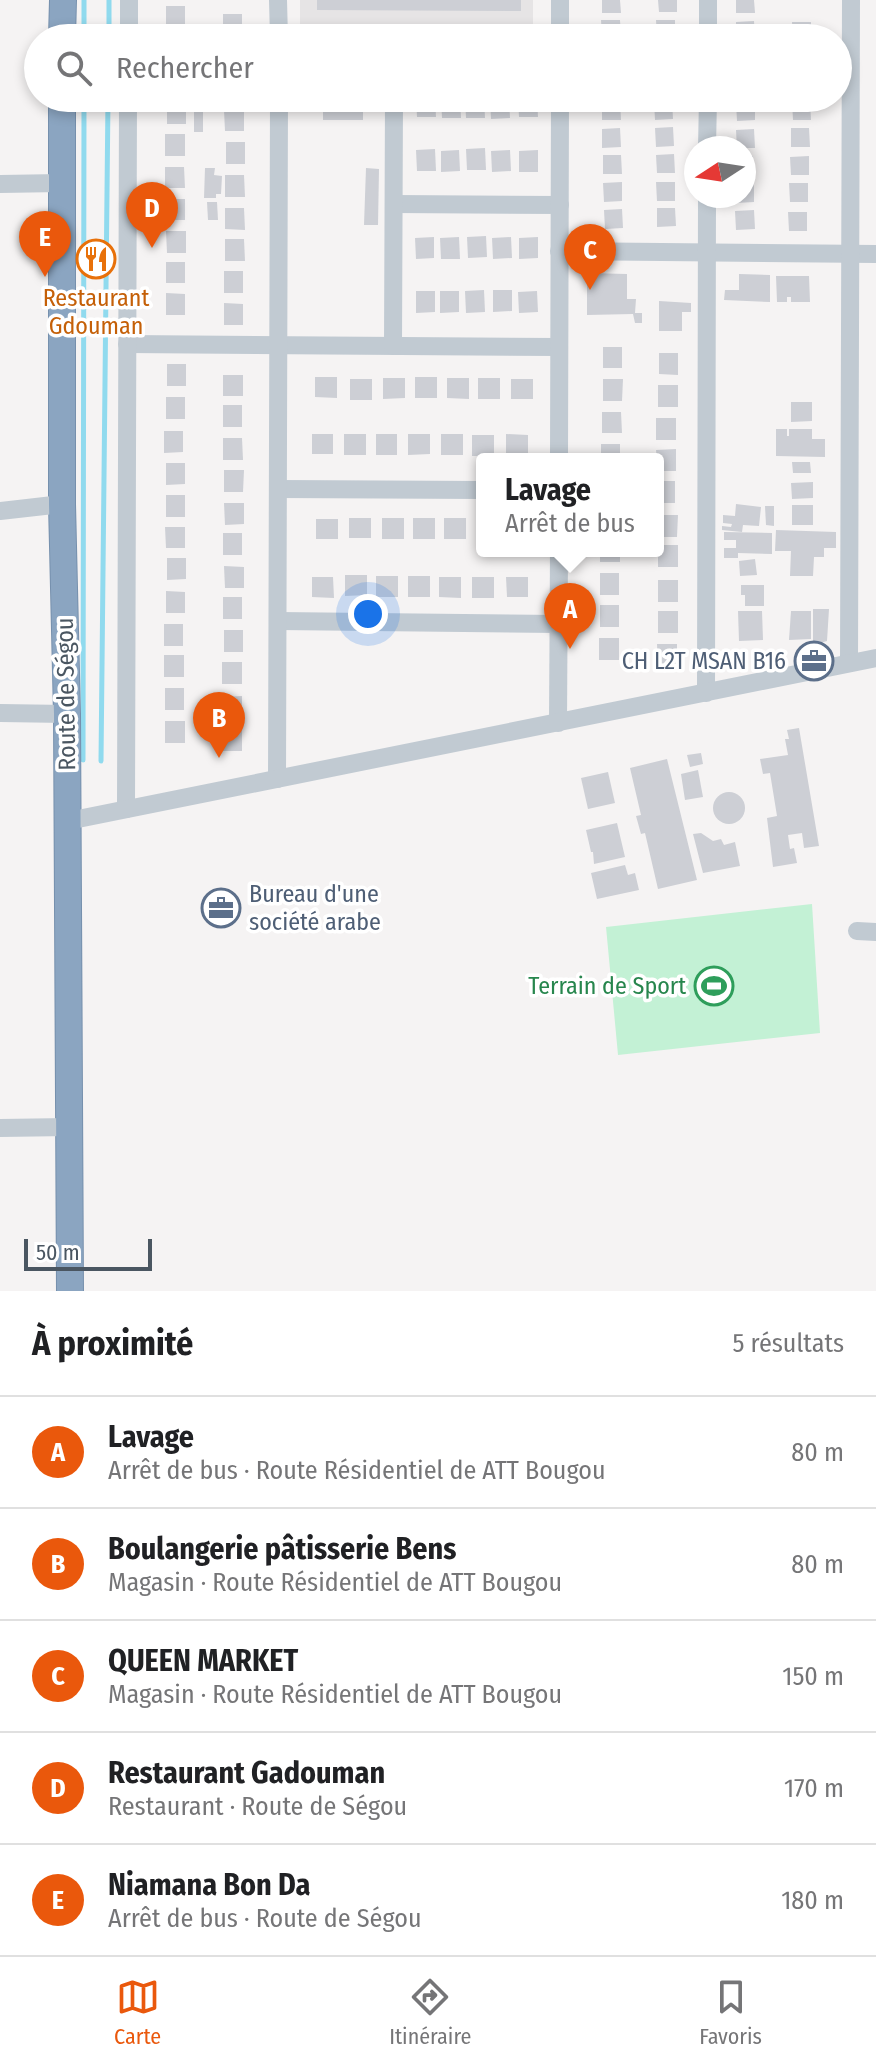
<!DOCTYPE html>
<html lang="fr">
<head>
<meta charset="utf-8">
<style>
	:root { --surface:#fff; --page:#f6f6f6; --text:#202124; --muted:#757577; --line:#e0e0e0; --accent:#ea580c }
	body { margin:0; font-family:"Fira Sans Condensed",sans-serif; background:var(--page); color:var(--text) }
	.compass { position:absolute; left:684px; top:136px; width:72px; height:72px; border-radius:50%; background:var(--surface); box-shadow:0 4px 12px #0003; rotate:258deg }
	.scale { position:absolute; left:24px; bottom:20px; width:128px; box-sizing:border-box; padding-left:8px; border:4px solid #4a5661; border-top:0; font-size:22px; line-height:28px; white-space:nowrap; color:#4a5661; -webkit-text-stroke:6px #fff; paint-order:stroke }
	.you { position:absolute; left:368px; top:614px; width:28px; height:28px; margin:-20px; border:6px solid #fff; border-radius:50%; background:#1a73e8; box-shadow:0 0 0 12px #1a73e833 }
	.badge { display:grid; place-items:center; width:52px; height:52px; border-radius:50%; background:var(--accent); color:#fff; font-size:26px; font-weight:700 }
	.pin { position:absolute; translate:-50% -66px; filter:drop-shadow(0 2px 4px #0008) }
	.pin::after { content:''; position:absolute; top:42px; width:28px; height:24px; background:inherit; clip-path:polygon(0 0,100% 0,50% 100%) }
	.popup { position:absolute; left:476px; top:453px; width:188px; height:104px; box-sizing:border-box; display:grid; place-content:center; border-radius:8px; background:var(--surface); filter:drop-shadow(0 2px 6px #0005); font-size:26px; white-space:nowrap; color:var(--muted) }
	.popup b { font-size:30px; color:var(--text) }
	.popup::after { content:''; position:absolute; left:50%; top:100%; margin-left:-16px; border:16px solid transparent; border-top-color:var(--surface) }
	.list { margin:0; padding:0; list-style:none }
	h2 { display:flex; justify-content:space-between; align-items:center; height:104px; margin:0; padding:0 32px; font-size:34px }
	h2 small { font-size:26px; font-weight:400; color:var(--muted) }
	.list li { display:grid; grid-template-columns:52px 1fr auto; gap:24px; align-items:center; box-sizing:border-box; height:112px; padding:0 32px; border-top:2px solid var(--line) }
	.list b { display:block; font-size:30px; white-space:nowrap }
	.list p { margin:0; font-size:26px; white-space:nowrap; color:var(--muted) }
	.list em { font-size:26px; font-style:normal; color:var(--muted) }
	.icon { flex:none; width:44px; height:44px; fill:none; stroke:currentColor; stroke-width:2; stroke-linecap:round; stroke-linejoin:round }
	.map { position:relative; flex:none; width:876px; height:1291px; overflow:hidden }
	.search { position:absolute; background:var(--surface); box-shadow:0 4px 12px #0003; left:24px; right:24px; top:24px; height:88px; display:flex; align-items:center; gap:20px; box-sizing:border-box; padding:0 28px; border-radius:44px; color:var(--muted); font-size:30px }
	.sheet { height:664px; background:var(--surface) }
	nav { display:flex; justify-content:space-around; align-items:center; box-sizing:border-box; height:112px; border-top:2px solid var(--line); background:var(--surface); font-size:22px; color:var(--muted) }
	nav a { display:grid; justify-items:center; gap:4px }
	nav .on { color:var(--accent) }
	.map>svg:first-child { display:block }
	.education { fill:#e6e4e5 }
	.green { fill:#c3f1d5 }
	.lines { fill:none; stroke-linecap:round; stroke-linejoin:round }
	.stream { stroke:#90daee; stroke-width:5 }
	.building { fill:#cdcfd5 }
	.highway-casing { stroke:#7690ad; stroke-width:28 }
	.minor { stroke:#c1cad2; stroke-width:18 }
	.highway { stroke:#8ba5c1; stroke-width:26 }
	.labels { text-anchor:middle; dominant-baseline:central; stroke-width:7; stroke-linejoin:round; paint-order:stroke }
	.food-label { font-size:24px; fill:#c56008; stroke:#fff }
	.service-label { font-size:24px; fill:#4e5e75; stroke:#fff; text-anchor:end }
	.street-label { font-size:24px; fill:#4a5661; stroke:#fff }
	.leisure-label { font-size:24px; fill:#27864d; stroke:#fff; text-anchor:end }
</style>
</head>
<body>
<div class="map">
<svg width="876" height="1291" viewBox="0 0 876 1291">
	<rect width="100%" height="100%" fill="#f5f3f3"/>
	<rect class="education" x="300" y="0" width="233" height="38"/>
	<path class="green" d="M812 904 820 1033 618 1055 606 927Z"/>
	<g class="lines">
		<g class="stream">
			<path d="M84 38V0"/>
			<path d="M109 38V0"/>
			<path d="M83 760 84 98"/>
			<path d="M101 761 108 98"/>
		</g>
	</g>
	<g class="building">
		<path d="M317 0H521V11L317 10Z"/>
		<path d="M602 0H620L621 13H602Z"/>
		<path d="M658 0H677V12H659Z"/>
		<path d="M736 0H754L755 13H736Z"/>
		<rect x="166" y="6" width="19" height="22"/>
		<path d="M223 14H242V35L223 36Z"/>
		<path d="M601 20H620L621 38H602Z"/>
		<path d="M656 20H675V38H657Z"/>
		<path d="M754 21 755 38H736V22Z"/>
		<path d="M792 22H811V38H793Z"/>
		<rect x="323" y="98" width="40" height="22"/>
		<path d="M416 98H435L436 117H417Z"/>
		<path d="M441 98H460L461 118H442Z"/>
		<path d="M465 98H484L485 118H466Z"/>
		<path d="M490 98H509L510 118 491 119Z"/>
		<path d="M518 98H537L538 117H519Z"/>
		<path d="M672 100 673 119 655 120 654 101Z"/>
		<path d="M810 100 811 120H793L792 101Z"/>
		<path d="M602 101H620L621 120H602Z"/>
		<path d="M755 101V120L737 121 736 102Z"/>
		<rect x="167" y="102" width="19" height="22"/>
		<rect x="194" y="106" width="9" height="26"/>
		<path d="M224 110H244V131H225Z"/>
		<path d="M673 127 674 146 656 147 655 128Z"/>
		<path d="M620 128 621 147 602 148V129Z"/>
		<path d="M791 128H809L810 147H791Z"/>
		<path d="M754 129 755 148H737L736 130Z"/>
		<rect x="165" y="134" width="20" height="22"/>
		<rect x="226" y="142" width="19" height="22"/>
		<path d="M485 148 486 170H467L466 149Z"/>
		<path d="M435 149 436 171H417L416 150Z"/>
		<path d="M459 150 460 171 441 172V151Z"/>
		<path d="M510 150 511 171 492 172 491 151Z"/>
		<path d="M538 150V172H519V151Z"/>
		<path d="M674 154 675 173H657L656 155Z"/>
		<path d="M603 155H621L622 174H603Z"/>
		<rect x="744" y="156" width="9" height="19"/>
		<path d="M809 156V175H791L790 157Z"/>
		<path d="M165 167H184L185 188H165Z"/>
		<path d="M205 168H215L214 175 222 176 221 194H216V198H204Z"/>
		<path d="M366 168 379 169 378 225H364Z"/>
		<path d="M225 175H244L245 197H225Z"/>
		<path d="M622 182V201L604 202 603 183Z"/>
		<path d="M656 182H675V201H657Z"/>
		<path d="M744 183H754V202L736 203V196H744Z"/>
		<path d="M789 183H808V202H790Z"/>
		<rect x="165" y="199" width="20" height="21"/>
		<path d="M207 202H217L218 220H208Z"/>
		<path d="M225 208H244L245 230 225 229Z"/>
		<path d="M657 208H675L676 226 657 227Z"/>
		<path d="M622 209 623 228 605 229 604 210Z"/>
		<path d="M754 210 755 229 736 230 735 211Z"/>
		<path d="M788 212H807V231H789Z"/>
		<path d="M166 231H186V253H167Z"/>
		<path d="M486 236 487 257 468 258 467 237Z"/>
		<path d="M434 237V258L416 259 415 238Z"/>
		<path d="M459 237 460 259H441L440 238Z"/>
		<path d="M511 237 512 258 493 259 492 238Z"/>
		<path d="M538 237V258L519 259V238Z"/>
		<path d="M225 239H244L245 261H225Z"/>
		<rect x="166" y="262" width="19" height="21"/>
		<rect x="224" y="271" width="19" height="22"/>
		<path d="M587 273 627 274V299H636L635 313H642V323H635L633 314 587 315Z"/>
		<path d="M739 274 770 275V302L724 300 725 290H739Z"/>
		<path d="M776 276H809L810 302H791V297H787V302H777Z"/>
		<path d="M484 290 485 312 466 313 465 291Z"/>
		<path d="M493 290H512V311L493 312Z"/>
		<path d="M416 291H435V312L416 313Z"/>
		<path d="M440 291H459V312L440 313Z"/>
		<path d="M537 291 538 312 519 313 518 292Z"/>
		<path d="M166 293 185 294V315H166Z"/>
		<path d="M659 301 691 303V312H682V331H659Z"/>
		<path d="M224 303 243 304V325H224Z"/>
		<rect x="603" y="347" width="19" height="21"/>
		<path d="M659 353H678V375L659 374Z"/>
		<rect x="167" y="364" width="19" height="22"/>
		<rect x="223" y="375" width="20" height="21"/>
		<path d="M315 377H337V398L315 397Z"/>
		<rect x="415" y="377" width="22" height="21"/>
		<path d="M383 378H405V398L383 399Z"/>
		<path d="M447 378H469V399L447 398Z"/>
		<rect x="478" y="378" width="22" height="21"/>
		<rect x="350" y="379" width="22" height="21"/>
		<rect x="511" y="379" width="22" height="20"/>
		<path d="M603 379H623L622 401H603Z"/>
		<rect x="658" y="385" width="20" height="22"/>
		<rect x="166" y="397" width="19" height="22"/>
		<path d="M791 402H812V421L791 422Z"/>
		<rect x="223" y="405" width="19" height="22"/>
		<path d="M602 412H621L622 433H602Z"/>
		<rect x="656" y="418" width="20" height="22"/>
		<path d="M776 429H787V436H789V429H812V439H825V457L776 456Z"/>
		<path d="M164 431H183V452L164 453Z"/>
		<rect x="312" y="434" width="21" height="20"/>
		<rect x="344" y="434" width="22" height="21"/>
		<rect x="376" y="434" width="21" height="21"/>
		<path d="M408 434H430V454L408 455Z"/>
		<rect x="441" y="434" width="22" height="21"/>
		<path d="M506 434 528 435V455H506Z"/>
		<rect x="472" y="435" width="22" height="21"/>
		<path d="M223 438H242L243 460H223Z"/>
		<rect x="601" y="444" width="19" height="15"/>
		<path d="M676 449V471H658L656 450Z"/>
		<path d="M792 462H810L811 473H793Z"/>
		<path d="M166 463H185V484L166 485Z"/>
		<path d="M224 470H244L243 492H224Z"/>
		<rect x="658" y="481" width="17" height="22"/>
		<path d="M813 482V498L792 499 791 483Z"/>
		<rect x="166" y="495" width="19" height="22"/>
		<path d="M224 503H244V524L225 525Z"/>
		<path d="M736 504 761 507 759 526 743 525 742 532 722 530V526L731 527 732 524 723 523V515L735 516Z"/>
		<rect x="792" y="505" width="21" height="20"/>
		<path d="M765 506H774V526L766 525Z"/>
		<path d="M658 515H678L677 537H658Z"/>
		<rect x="349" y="518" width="22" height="20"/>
		<rect x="382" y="518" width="22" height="21"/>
		<rect x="413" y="518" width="22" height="21"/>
		<rect x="444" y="518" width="22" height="21"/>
		<rect x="316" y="519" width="22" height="20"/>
		<path d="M165 527H185V548H166Z"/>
		<path d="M776 530 836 532V548H824V557H814L813 576H790L791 551H775Z"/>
		<path d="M724 532 772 533V554L738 553V558H724V548H736V540H724Z"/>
		<rect x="223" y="533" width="19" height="22"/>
		<rect x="658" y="545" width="20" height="22"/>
		<rect x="600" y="551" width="20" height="11"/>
		<path d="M167 558H186V579L167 580Z"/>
		<path d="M755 559 757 575 740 576 739 561Z"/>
		<path d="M224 566 244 567V588H225Z"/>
		<rect x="600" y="573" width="19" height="22"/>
		<path d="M345 575H367V595L345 596Z"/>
		<rect x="376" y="576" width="22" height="21"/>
		<rect x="408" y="576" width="22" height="21"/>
		<path d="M312 577H333L334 598 312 597Z"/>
		<path d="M439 577H461V598L439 597Z"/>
		<rect x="472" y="577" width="22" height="21"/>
		<path d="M506 577H528V597H507Z"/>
		<rect x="658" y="580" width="20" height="22"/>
		<path d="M741 585H764V606H745V595H741Z"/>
		<path d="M166 591 185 592V613H166Z"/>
		<rect x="223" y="597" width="19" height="22"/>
		<rect x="600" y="605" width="19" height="22"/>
		<path d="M813 609H829L827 641 813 645Z"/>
		<rect x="658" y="611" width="20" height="22"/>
		<path d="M738 611H762L763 640 739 641Z"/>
		<path d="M791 611H811V639L789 640Z"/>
		<rect x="164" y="624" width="19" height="22"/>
		<rect x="224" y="630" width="19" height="22"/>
		<rect x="599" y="638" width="20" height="22"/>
		<path d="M657 644H677V665H658Z"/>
		<rect x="164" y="655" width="20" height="22"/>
		<rect x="222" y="662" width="20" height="22"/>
		<rect x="165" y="688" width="19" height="22"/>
		<path d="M242 696V718H223L222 697Z"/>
		<rect x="165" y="721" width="20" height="22"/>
		<path d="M799 728 819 846 804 848 802 833 788 835 790 849 794 848 797 863 773 867 767 818 777 816 770 773 763 774 760 759 788 755 785 739H789L787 730Z"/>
		<rect x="223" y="729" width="19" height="22"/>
		<path d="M701 753 703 764 690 767 687 755Z"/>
		<path d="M667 759 697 880 658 889 645 833 641 834 636 816 641 815 630 768Z"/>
		<path d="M698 770 703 797 685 800 681 774Z"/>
		<path d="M608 772 615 803 588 809 581 778Z"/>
		<circle cx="729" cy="808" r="16"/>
		<path d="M617 823 625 857 594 864 593 852H591L586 830Z"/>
		<path d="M701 833 713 841 721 839 724 845 735 842 740 866 703 873 693 834Z"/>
		<path d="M625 865 628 875 635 873 639 890 597 899 591 873Z"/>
	</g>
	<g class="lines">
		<g class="highway-casing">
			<g id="highway">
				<path d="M62 38 63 0"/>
				<path d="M62 98V504L67 714 70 1291"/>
			</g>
		</g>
		<g class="minor">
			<path d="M278 0 279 38"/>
			<path d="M129 38V0"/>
			<path d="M560 38V0"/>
			<path d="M708 38V0"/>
			<path d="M707 148 708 98"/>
			<path d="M0 184 61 183"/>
			<path d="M394 204 560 205"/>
			<path d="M559 251 876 254"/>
			<path d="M127 344 559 347"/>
			<path d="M393 346 394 98"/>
			<path d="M559 459 560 98"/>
			<path d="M278 489 482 490"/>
			<path d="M0 511 62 504"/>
			<path d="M278 621 558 624"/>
			<path d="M849 663 851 0"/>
			<path d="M706 693 707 196"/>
			<path d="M0 713 67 714"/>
			<path d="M558 723 559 551"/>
			<path d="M277 779 279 98"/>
			<path d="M126 809 128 98"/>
			<path d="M68 821 876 658"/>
			<path d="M857 931 876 932"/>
			<path d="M0 1128 69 1127"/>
		</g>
		<use href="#highway" class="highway"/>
	</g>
	<defs>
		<g id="restaurant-ring" transform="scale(2)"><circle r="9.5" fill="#fff" stroke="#e8710a" stroke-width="1.5"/><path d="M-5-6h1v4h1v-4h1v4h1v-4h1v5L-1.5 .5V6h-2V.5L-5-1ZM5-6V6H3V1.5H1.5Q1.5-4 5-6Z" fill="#e8710a"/></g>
		<g id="office-ring" transform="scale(2)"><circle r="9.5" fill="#fff" stroke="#5c6f8a" stroke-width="1.5"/><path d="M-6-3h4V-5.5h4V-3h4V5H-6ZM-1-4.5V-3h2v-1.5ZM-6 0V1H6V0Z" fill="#5c6f8a"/></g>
		<g id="stadium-ring" transform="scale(2)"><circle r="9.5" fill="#fff" stroke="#2e9e5b" stroke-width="1.5"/><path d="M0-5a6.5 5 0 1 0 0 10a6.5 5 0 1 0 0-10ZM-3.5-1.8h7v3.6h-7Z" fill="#2e9e5b"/></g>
	</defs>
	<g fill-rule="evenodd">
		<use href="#restaurant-ring" x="96" y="259"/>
		<use href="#office-ring" x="814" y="661"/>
		<use href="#office-ring" x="221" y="908"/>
		<use href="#stadium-ring" x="714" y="986"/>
	</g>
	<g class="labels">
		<g class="food-label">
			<text x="96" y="298">Restaurant<tspan x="96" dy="28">Gdouman</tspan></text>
		</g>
		<g class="service-label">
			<text x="786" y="661">CH L2T MSAN B16</text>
			<text x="249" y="894" text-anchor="start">Bureau d'une<tspan x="249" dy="28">société arabe</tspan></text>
		</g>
		<g class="street-label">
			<text transform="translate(66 694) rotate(-91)">Route de Ségou</text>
		</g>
		<g class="leisure-label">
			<text x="686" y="986">Terrain de Sport</text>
		</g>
	</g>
</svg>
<svg class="compass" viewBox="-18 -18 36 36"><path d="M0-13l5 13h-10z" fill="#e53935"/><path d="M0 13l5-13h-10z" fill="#757577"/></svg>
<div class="scale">50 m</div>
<div class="you"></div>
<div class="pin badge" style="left:570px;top:649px">A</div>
<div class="popup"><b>Lavage</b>Arrêt de bus</div>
<div class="pin badge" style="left:219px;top:758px">B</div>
<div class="pin badge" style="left:590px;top:290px">C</div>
<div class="pin badge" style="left:152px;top:248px">D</div>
<div class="pin badge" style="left:45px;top:277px">E</div>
<div class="search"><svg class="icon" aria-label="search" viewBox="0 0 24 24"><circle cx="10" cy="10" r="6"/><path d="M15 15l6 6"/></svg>Rechercher</div>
</div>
<section class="sheet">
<h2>À proximité<small>5 résultats</small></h2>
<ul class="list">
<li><span class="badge">A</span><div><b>Lavage</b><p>Arrêt de bus · Route Résidentiel de ATT Bougou</p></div><em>80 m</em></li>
<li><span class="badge">B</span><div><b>Boulangerie pâtisserie Bens</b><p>Magasin · Route Résidentiel de ATT Bougou</p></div><em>80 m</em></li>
<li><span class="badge">C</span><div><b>QUEEN MARKET</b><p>Magasin · Route Résidentiel de ATT Bougou</p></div><em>150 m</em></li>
<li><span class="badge">D</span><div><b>Restaurant Gadouman</b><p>Restaurant · Route de Ségou</p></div><em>170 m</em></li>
<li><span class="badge">E</span><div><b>Niamana Bon Da</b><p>Arrêt de bus · Route de Ségou</p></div><em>180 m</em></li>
</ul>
</section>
<nav>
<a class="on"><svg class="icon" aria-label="map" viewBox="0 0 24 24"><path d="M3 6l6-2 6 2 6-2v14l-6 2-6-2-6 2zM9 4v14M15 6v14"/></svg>Carte</a>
<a><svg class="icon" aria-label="directions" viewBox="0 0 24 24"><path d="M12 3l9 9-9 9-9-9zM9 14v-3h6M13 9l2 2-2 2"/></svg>Itinéraire</a>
<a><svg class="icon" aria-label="saved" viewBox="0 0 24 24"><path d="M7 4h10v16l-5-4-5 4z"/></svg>Favoris</a>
</nav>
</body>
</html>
